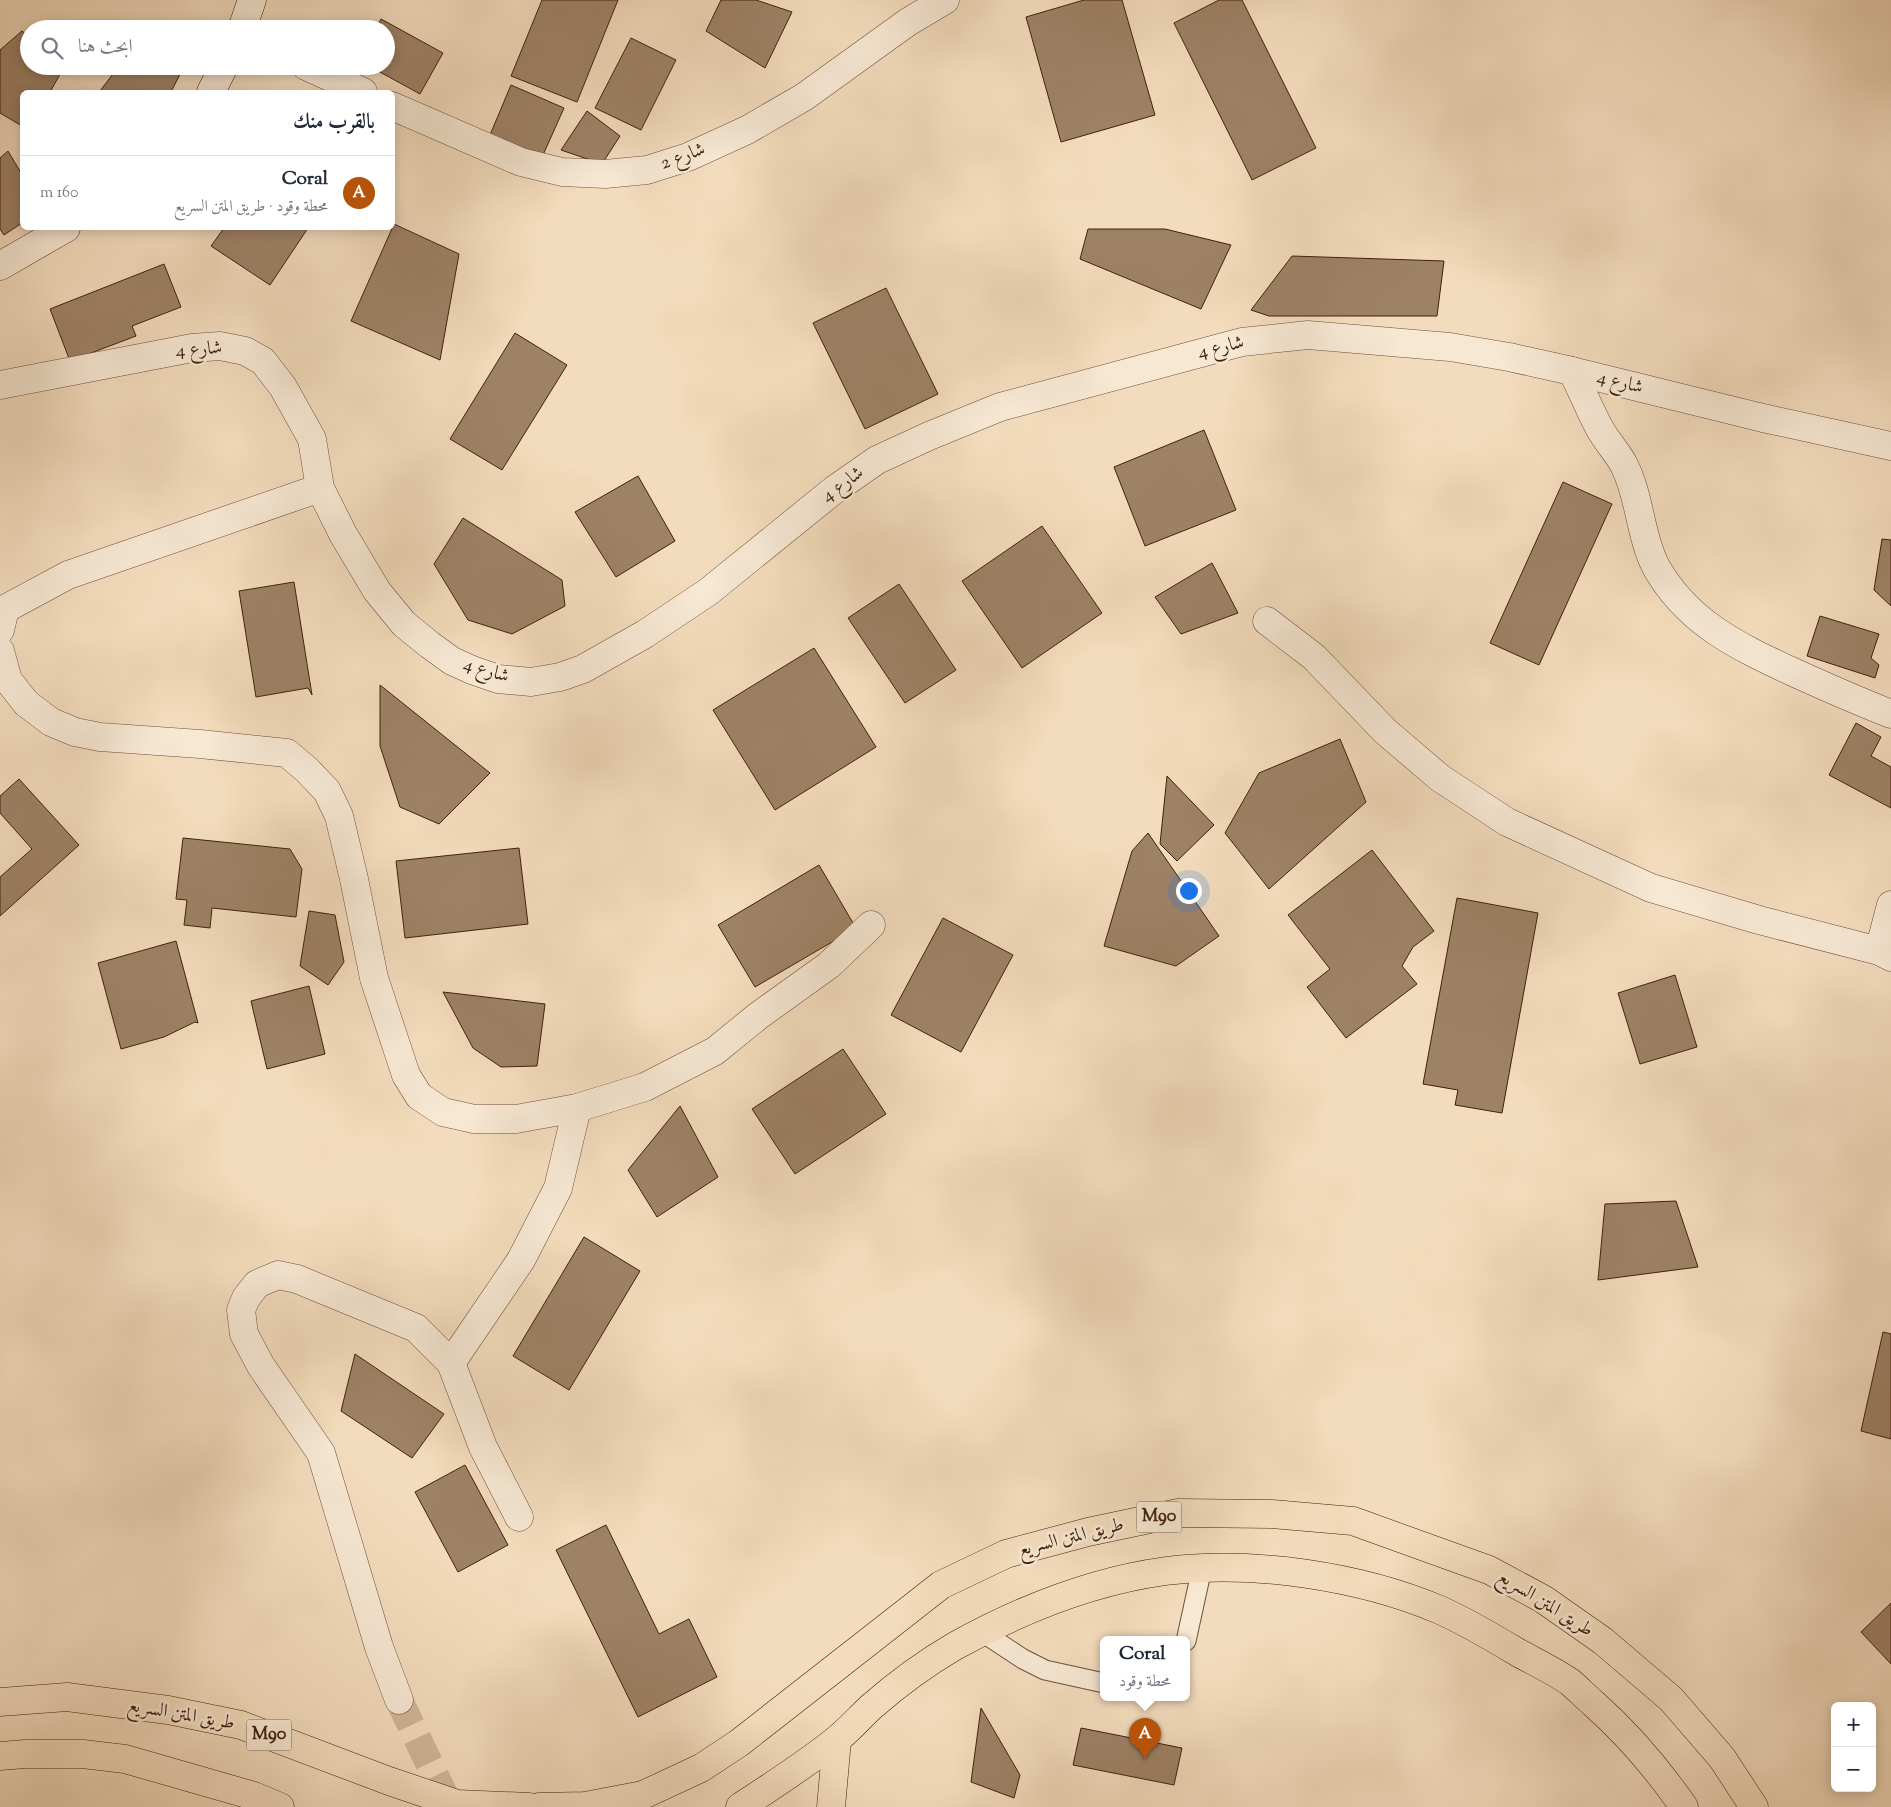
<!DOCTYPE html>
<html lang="ar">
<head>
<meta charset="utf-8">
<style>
	:root { --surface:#fff; --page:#f2f2f3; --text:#1f2937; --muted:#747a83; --line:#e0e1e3; --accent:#b45309 }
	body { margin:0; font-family:"Sorts Mill Goudy",Amiri,serif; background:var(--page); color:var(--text); direction:rtl }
	.controls { position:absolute; right:15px; bottom:15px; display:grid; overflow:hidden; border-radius:8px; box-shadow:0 2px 12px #0003 }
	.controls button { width:45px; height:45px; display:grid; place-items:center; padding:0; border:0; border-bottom:1px solid var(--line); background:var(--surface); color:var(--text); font:25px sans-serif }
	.you { position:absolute; left:1188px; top:890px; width:18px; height:18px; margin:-12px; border:4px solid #fff; border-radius:50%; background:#1a73e8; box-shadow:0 0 0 8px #1a73e833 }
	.badge { display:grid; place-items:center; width:32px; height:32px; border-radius:50%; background:var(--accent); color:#fff; font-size:16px; font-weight:700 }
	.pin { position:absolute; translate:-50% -41px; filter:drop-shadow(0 1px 2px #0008) }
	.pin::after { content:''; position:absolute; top:26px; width:18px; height:15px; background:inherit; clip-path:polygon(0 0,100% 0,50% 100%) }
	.popup { position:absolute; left:1100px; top:1636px; width:90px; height:65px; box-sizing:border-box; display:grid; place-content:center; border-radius:8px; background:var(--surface); filter:drop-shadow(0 1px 4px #0005); font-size:16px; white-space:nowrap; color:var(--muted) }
	.popup b { font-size:19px; color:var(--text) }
	.popup::after { content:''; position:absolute; left:50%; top:100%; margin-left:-10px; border:10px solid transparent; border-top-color:var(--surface) }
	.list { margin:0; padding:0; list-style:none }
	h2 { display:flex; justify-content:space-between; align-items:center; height:65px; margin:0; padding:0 20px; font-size:21px }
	h2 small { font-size:16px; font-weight:400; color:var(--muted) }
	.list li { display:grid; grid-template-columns:32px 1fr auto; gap:15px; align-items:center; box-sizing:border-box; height:75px; padding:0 20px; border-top:1px solid var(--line) }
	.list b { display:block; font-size:19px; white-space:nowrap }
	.list p { margin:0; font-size:16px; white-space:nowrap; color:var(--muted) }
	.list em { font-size:16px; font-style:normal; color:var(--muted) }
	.icon { flex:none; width:28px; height:28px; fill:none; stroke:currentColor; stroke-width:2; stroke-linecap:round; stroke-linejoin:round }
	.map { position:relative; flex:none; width:1891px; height:1807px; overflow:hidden; direction:ltr }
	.search { position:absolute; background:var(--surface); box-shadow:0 2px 12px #0003; left:20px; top:20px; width:375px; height:55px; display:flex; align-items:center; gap:12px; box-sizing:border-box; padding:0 18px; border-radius:28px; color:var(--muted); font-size:19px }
	.panel { position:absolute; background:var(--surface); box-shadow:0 2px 12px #0003; left:20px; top:90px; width:375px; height:140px; border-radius:8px; direction:rtl }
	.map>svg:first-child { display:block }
	.building { fill:#9e8268; stroke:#41200b }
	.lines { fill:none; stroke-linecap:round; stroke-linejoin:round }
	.street-tunnel { stroke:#cfb699; stroke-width:28; stroke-dasharray:28 14; stroke-linecap:butt }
	.lane-casing { stroke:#6e4f38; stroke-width:21 }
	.street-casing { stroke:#6e4f38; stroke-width:29 }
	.secondary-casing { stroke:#41200b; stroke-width:29 }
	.highway-casing { stroke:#41200b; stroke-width:29 }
	.lane { stroke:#f7e8d4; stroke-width:19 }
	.street { stroke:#f7e8d4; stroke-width:28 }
	.secondary { stroke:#f7e8d4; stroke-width:28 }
	.highway { stroke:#f3dcbd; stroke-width:28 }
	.labels { text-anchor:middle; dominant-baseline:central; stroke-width:5; stroke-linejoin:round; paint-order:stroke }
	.shield { fill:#f7e8d4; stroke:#785c47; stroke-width:1 }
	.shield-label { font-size:18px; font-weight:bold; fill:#41200b }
	.street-label { font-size:19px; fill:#41200b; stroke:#f7e8d4 }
</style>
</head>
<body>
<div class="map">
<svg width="1891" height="1807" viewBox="0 0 1891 1807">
	<rect width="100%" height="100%" fill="#f3dcbd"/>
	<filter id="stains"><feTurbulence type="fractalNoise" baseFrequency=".004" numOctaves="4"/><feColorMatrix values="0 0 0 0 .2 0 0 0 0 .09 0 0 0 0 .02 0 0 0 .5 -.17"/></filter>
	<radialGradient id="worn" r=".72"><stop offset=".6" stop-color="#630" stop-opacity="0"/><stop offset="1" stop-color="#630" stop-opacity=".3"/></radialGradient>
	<g class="building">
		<path d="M542 0H618L577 102 511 76Z"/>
		<path d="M721 0H756L792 12 765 68 706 31Z"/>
		<path d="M1084 0H1122L1155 115 1061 142 1026 17Z"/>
		<path d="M1219 0H1242L1316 148 1252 180 1174 23Z"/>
		<path d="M381 19 443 53 420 94 369 66H386V29H376Z"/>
		<path d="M22 31 29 37V66L64 67 50 92H22V126L0 113V50Z"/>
		<path d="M631 38 676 60 641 130 595 108Z"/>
		<path d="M119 66H184L171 92 100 91Z"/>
		<path d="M511 85 564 108 539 164 487 142Z"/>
		<path d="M587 111 620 136 602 164 561 150Z"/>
		<path d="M8 151 21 173 22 172V223L4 235 0 229V158Z"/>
		<path d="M394 224 459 254 440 360 351 321Z"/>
		<path d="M224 228H308L270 285 211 246Z"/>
		<path d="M1088 229H1165L1231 245 1201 309 1080 259Z"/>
		<path d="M1292 256 1444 261 1437 316H1269L1251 310Z"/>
		<path d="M164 264 181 307 132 326 136 336 70 361 50 309Z"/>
		<path d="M886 288 938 394 865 429 813 323Z"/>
		<path d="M515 333 567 365 502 470 450 439Z"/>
		<path d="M1204 430 1236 510 1145 546 1114 467Z"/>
		<path d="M638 476 675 541 616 577 575 512Z"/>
		<path d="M1563 482 1612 504 1539 665 1490 643Z"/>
		<path d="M463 518 562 580 565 606 512 634 468 620 434 564Z"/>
		<path d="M1042 526 1102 613 1022 668 962 581Z"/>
		<path d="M1882 539 1891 540V606L1874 590Z"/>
		<path d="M1212 563 1238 613 1181 634 1155 597Z"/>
		<path d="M294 582 312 695 308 688 256 697 239 591Z"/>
		<path d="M899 584 956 670 905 703 848 618Z"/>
		<path d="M1820 616 1879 634 1871 658 1879 665 1875 678 1807 656Z"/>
		<path d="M814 648 876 747 775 810 713 710Z"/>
		<path d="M380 685 490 773 439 824 400 807 380 746Z"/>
		<path d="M1856 723 1881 737 1871 756 1891 767V808L1829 775Z"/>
		<path d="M1340 739 1366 802 1269 889 1225 833 1259 773Z"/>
		<path d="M1167 776 1214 825 1177 861 1160 844Z"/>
		<path d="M19 779 79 845 0 916V877L32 849 0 813V796Z"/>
		<path d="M1148 833 1219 936 1176 966 1104 946 1132 851Z"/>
		<path d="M183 838 290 849 302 869 296 917 212 908 210 928 184 925 187 900 176 899Z"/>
		<path d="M519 848 528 924 405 938 396 861Z"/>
		<path d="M1372 850 1434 931 1413 947 1402 966 1417 984 1346 1038 1307 987 1330 969 1288 915Z"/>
		<path d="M819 865 856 928 755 987 718 925Z"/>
		<path d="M1457 898 1538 913 1502 1113 1455 1105 1458 1090 1423 1084Z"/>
		<path d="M309 911 335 915 344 962 328 985 300 966Z"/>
		<path d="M943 918 1013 955 961 1052 891 1015Z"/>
		<path d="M176 941 198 1023 195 1022 164 1037 121 1049 98 963Z"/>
		<path d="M1675 975 1697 1047 1640 1064 1618 993Z"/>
		<path d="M309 986 325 1054 267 1069 251 1001Z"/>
		<path d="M443 992 545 1004 537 1066 501 1067 473 1048Z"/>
		<path d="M843 1049 886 1114 795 1174 752 1109Z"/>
		<path d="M680 1106 718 1177 657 1217 628 1170Z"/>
		<path d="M1676 1201 1698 1267 1598 1280 1605 1204Z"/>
		<path d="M584 1237 640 1271 569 1390 513 1356Z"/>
		<path d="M1883 1332 1891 1334V1439L1861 1431Z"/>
		<path d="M355 1354 444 1414 412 1458 341 1411Z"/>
		<path d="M465 1465 508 1545 458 1572 415 1492Z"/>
		<path d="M606 1525 659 1634 689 1619 717 1677 638 1717 556 1550Z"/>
		<path d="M1891 1603V1664L1861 1632Z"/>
		<path d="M981 1708 1020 1775 1014 1798 971 1782Z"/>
		<path d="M1081 1728 1182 1748 1174 1785 1073 1765Z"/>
	</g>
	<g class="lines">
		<path class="street-tunnel" d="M399 1700 450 1807"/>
		<g class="lane-casing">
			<g id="lane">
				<path d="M982 1632 1023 1659 1045 1670 1104 1683"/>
				<path d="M1186 1641 1202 1568"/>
			</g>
		</g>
		<g class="street-casing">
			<g id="street">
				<path d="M306 66 363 92"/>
				<path d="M392 106 521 162 562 172 605 174 647 170 688 157 747 130 804 97 908 22 945 0"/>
				<path d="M1572 371C1582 390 1590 411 1600 429 1607 442 1619 454 1625 467 1640 498 1640 534 1655 565 1686 622 1737 646 1793 672 1826 687 1858 701 1891 714"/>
				<path d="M0 385 192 348 220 346 245 351 263 361 283 387 312 439 320 488 343 534 377 591 404 624 430 645 452 661 472 670 498 679 531 682 560 677 583 669 645 634 708 592 834 490 877 460 929 436 1000 407 1242 342 1308 335 1450 347 1509 357 1572 371 1763 418 1891 446"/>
				<path d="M1267 621 1314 657 1385 731 1440 778 1507 822 1651 888 1759 920 1879 951 1891 957"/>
				<path d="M0 630 5 609 68 575 320 488"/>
				<path d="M0 651 8 680 26 703 51 722 75 732 100 737 200 744 287 753 307 770 327 791 339 816 354 879 374 978 406 1075 419 1096 443 1112 474 1119H516L577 1108 645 1087 715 1051 758 1016 829 965 871 925"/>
				<path d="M1879 951 1891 905"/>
				<path d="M451 1363 521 1260 558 1188 577 1108"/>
				<path d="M399 1700 379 1647 321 1453 261 1366 244 1334 241 1310 246 1298 257 1284 278 1275 297 1279 416 1328 451 1363 483 1447 519 1517"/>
			</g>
		</g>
		<g class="secondary-casing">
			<g id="secondary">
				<path d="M242 29 252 0"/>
				<path d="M211 92 224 66"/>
				<path d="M0 266 66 228"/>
			</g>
		</g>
		<g class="highway-casing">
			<g id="highway">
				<path d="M0 1702 67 1697 168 1710 241 1725 389 1781 457 1804 529 1807"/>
				<path d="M0 1756 25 1754H83L125 1759 254 1796 280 1807"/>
				<path d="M539 1807 585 1806 643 1795 701 1768 739 1743 941 1585 1006 1554 1088 1532 1178 1513 1272 1514 1353 1521 1489 1570 1543 1599 1603 1641 1671 1699 1722 1758 1754 1807"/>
				<path d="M740 1807C772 1786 805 1765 835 1741 848 1731 859 1718 871 1707 896 1685 926 1663 955 1646 1020 1610 1092 1581 1166 1571 1252 1560 1360 1576 1440 1610 1467 1622 1492 1637 1517 1652 1535 1662 1554 1671 1570 1682 1578 1689 1586 1697 1594 1704 1630 1736 1657 1768 1684 1807"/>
				<path d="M831 1807 837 1740"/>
			</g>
		</g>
		<use href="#lane" class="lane"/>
		<use href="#street" class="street"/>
		<use href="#secondary" class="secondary"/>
		<use href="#highway" class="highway"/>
	</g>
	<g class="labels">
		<g class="shield">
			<rect x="1136.5" y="1501.5" width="45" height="31" rx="4"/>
			<rect x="246.5" y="1719.5" width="45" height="31" rx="4"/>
		</g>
		<g class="shield-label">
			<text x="1159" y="1517">M90</text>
			<text x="269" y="1735">M90</text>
		</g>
		<g class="street-label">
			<text transform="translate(683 157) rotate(-20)">شارع 2</text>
			<text transform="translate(1221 348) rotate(-13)">شارع 4</text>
			<text transform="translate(199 350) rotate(-4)">شارع 4</text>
			<text transform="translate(1620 383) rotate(14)">شارع 4</text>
			<text transform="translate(843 485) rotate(-36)">شارع 4</text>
			<text transform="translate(486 671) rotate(17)">شارع 4</text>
			<text transform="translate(1071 1538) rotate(-14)">طريق المتن السريع</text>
			<text transform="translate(1545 1604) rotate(32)">طريق المتن السريع</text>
			<text transform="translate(181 1715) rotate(10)">طريق المتن السريع</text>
		</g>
	</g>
	<rect width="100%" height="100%" filter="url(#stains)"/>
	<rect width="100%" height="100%" fill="url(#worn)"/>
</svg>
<div class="controls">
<button>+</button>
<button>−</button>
</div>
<div class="you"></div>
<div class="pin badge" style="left:1145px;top:1759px">A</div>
<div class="popup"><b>Coral</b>محطة وقود</div>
<div class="search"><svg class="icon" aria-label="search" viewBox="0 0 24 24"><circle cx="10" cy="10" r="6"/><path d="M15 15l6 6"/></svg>ابحث هنا</div>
<section class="panel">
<h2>بالقرب منك<small></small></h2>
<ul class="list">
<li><span class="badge">A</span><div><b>Coral</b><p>محطة وقود · طريق المتن السريع</p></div><em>160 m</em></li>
</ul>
</section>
</div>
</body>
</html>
